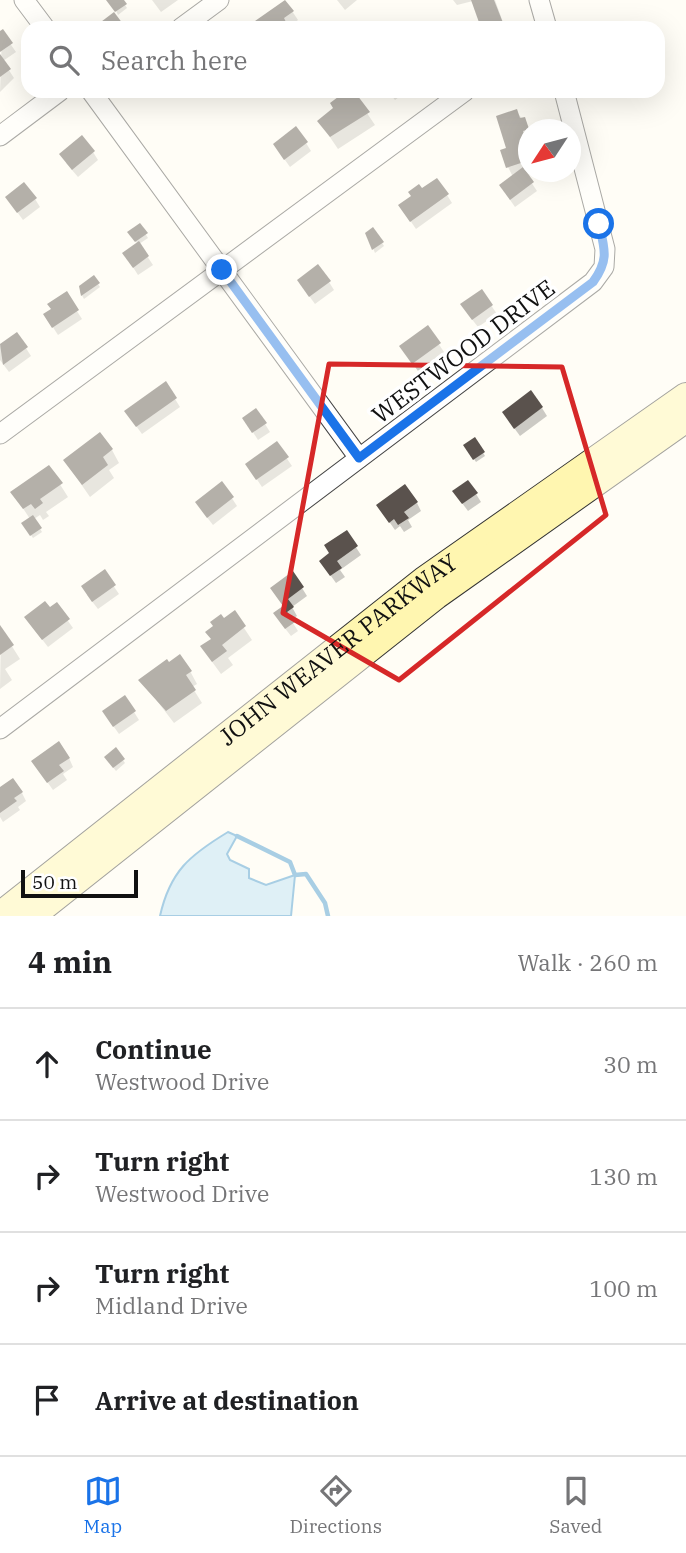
<!DOCTYPE html>
<html lang="en">
<head>
<meta charset="utf-8">
<style>
	:root { --surface:#fff; --page:#f2f2f2; --text:#202124; --muted:#757577; --line:#e0e0e0; --accent:#1a73e8 }
	body { margin:0; font-family:"IBM Plex Serif",serif; background:var(--page); color:var(--text) }
	.compass { position:absolute; left:518px; top:119px; width:63px; height:63px; border-radius:50%; background:var(--surface); box-shadow:0 7px 28px #0002; rotate:234deg }
	.scale { position:absolute; left:21px; bottom:18px; width:117px; box-sizing:border-box; padding-left:7px; border:4px solid #111; border-top:0; font-size:19px; line-height:24px; white-space:nowrap; color:#111; -webkit-text-stroke:5px #fff; paint-order:stroke }
	.stop { position:absolute; width:21px; height:21px; margin:-16px; border:5px solid #1a73e8; border-radius:50%; background:#fff }
	.stop.end { background:#1a73e8; border-color:#fff; box-shadow:0 2px 7px #0008 }
	.list { margin:0; padding:0; list-style:none }
	h2 { display:flex; justify-content:space-between; align-items:center; height:91px; margin:0; padding:0 28px; font-size:30px }
	h2 small { font-size:23px; font-weight:400; color:var(--muted) }
	.list li { display:grid; grid-template-columns:46px 1fr auto; gap:21px; align-items:center; box-sizing:border-box; height:112px; padding:0 28px; border-top:2px solid var(--line) }
	.list b { display:block; font-size:26px; white-space:nowrap }
	.list p { margin:0; font-size:23px; white-space:nowrap; color:var(--muted) }
	.list em { font-size:23px; font-style:normal; color:var(--muted) }
	.icon { flex:none; width:38px; height:38px; fill:none; stroke:currentColor; stroke-width:2; stroke-linecap:round; stroke-linejoin:round }
	.map { position:relative; flex:none; width:686px; height:916px; overflow:hidden }
	.search { position:absolute; background:var(--surface); box-shadow:0 7px 28px #0002; left:21px; right:21px; top:21px; height:77px; display:flex; align-items:center; gap:18px; box-sizing:border-box; padding:0 24px; border-radius:21px; color:var(--muted); font-size:26px }
	.sheet { height:539px; background:var(--surface) }
	nav { display:flex; justify-content:space-around; align-items:center; box-sizing:border-box; height:98px; border-top:2px solid var(--line); background:var(--surface); font-size:19px; color:var(--muted) }
	nav a { display:grid; justify-items:center; gap:4px }
	nav .on { color:var(--accent) }
	.map>svg:first-child { display:block }
	.water { fill:#b9e0f7; stroke:#3f96cf; stroke-width:2 }
	.shadow { fill:#0003 }
	.lines { fill:none; stroke-linecap:round; stroke-linejoin:round }
	.stream { stroke:#3f96cf; stroke-width:4.5 }
	.building { fill:#5a524d }
	.street-casing { stroke:#444; stroke-width:21 }
	.secondary-casing { stroke:#333; stroke-width:28 }
	.street { stroke:#fff; stroke-width:19 }
	.secondary { stroke:#fff6b0; stroke-width:26 }
	.route { stroke:#1a73e8; stroke-width:9 }
	.marked { fill:none; stroke:#d62828; stroke-width:5; stroke-linejoin:round }
	.labels { text-anchor:middle; dominant-baseline:central; stroke-width:7; stroke-linejoin:round; paint-order:stroke }
	.street-label { font-size:24px; fill:#111; stroke:#fff }
</style>
</head>
<body>
<div class="map">
<svg width="686" height="916" viewBox="0 0 686 916">
	<rect width="100%" height="100%" fill="#fffdf5"/>
	<path class="water" d="M228 832 237 836 227 854 230 860 249 869V878L266 885 295 875 291 916H160C170 871 190 855 228 832Z"/>
	<g class="shadow">
		<path d="M111 0H122L127 8 118 15Z"/>
		<path d="M152 0H178L161 12Z"/>
		<path d="M337 0H357L345 10Z"/>
		<path d="M453 0H495L505 28H483L473 1 457 5Z"/>
		<path d="M286 2 298 20 288 28H261Z"/>
		<path d="M2 32 16 52 3 61 14 78 0 92Z"/>
		<path d="M348 91H352L375 125 338 149 319 121 335 109Z"/>
		<path d="M388 91H407L395 100Z"/>
		<path d="M516 111 531 130 528 158 525 160 530 175 527 176 537 191 515 207 506 194 513 177 508 167Z"/>
		<path d="M306 143 311 151 290 167 280 153Z"/>
		<path d="M93 152 98 160 78 177 66 163Z"/>
		<path d="M421 191 447 195 452 203 416 229 405 213Z"/>
		<path d="M35 199 40 207 23 220 12 205Z"/>
		<path d="M140 225 148 238 139 244 153 265 138 275 129 261 138 245 130 232Z"/>
		<path d="M373 229 384 246 375 253 367 234Z"/>
		<path d="M94 278 100 287 84 299 80 292Z"/>
		<path d="M329 282 334 290 315 304 304 289Z"/>
		<path d="M482 292 497 314 478 327 467 313Z"/>
		<path d="M66 294 82 319 58 335 45 315Z"/>
		<path d="M428 328 444 352 418 371 406 354Z"/>
		<path d="M17 334 31 356 9 372 0 360V346Z"/>
		<path d="M175 399 180 407 142 434 131 419Z"/>
		<path d="M542 408 547 416 520 436 509 421Z"/>
		<path d="M265 424 270 432 258 440 249 426Z"/>
		<path d="M475 439 485 456 476 462 465 446Z"/>
		<path d="M277 444 292 466 262 487 252 472Z"/>
		<path d="M112 450 119 463 109 470 114 478 90 497 65 461Z"/>
		<path d="M49 467 68 497 46 512 49 516 43 520 40 515 34 519 42 532 33 538 23 524 30 519 13 493Z"/>
		<path d="M222 483 237 506 213 525 202 511Z"/>
		<path d="M476 494 481 502 468 511 459 499Z"/>
		<path d="M417 503 421 511 408 520 412 527 404 532 400 526 395 530 383 513Z"/>
		<path d="M346 532 361 555 340 570 345 577 336 583 326 569 331 554Z"/>
		<path d="M104 572 119 594 98 609 87 595Z"/>
		<path d="M302 588 307 596 292 607 297 616 291 620 298 631 291 636 280 622 285 607 277 596Z"/>
		<path d="M56 604 73 628 48 647 31 625Z"/>
		<path d="M234 613 252 640 228 658 233 665 221 674 210 659 214 627Z"/>
		<path d="M1 629 20 659 5 669 12 680 0 689Z"/>
		<path d="M190 671 197 684 192 687 202 703 174 723 141 680Z"/>
		<path d="M134 712 139 720 119 734 109 720Z"/>
		<path d="M69 758 73 767 63 774 67 780 53 790 38 769Z"/>
		<path d="M123 760 125 763 116 771 108 761Z"/>
		<path d="M0 789 22 793 26 801 18 807 20 810 3 822 0 817Z"/>
	</g>
	<g class="lines">
		<path class="stream" d="M237 836 290 862 295 875 306 874 325 903 328 916"/>
	</g>
	<g class="building">
		<path d="M106 0H124L127 4 115 12Z"/>
		<path d="M285 0 294 11 284 18 287 24 281 28H260L255 21Z"/>
		<path d="M471 0H494L505 28H481Z"/>
		<path d="M114 12 126 28H93Z"/>
		<path d="M3 29 13 43 0 52V31Z"/>
		<path d="M0 54 11 69 0 77Z"/>
		<path d="M346 91H354L370 112 330 137 317 121 333 108 330 103Z"/>
		<path d="M517 109 520 118 525 117 529 129 523 131 527 144 519 147 524 162 506 168 500 150 506 148 496 116Z"/>
		<path d="M296 126 308 142 284 160 273 144Z"/>
		<path d="M82 135 95 151 72 170 59 154Z"/>
		<path d="M523 167 534 182 510 200 499 185Z"/>
		<path d="M437 178 449 194 410 222 398 205 411 196 408 192 419 184 422 188Z"/>
		<path d="M24 182 37 198 17 213 5 197Z"/>
		<path d="M140 223 148 233 135 242 127 232Z"/>
		<path d="M373 227 384 242 372 250 365 233Z"/>
		<path d="M139 241 149 256 133 268 122 253Z"/>
		<path d="M318 264 331 281 309 297 297 280Z"/>
		<path d="M94 275 100 283 81 296 79 286Z"/>
		<path d="M482 289 493 305 472 320 460 304Z"/>
		<path d="M67 291 79 310 52 328 43 314 51 309 47 304Z"/>
		<path d="M428 325 441 343 412 364 399 346Z"/>
		<path d="M17 332 28 347 3 365 0 344Z"/>
		<path d="M166 381 177 398 136 427 124 411Z"/>
		<path d="M531 390 543 407 514 429 502 412Z"/>
		<path d="M256 408 267 423 252 433 242 418Z"/>
		<path d="M100 432 113 449 103 457 108 465 82 485 63 460Z"/>
		<path d="M475 437 485 452 473 460 463 445Z"/>
		<path d="M277 441 289 457 256 480 245 464Z"/>
		<path d="M49 465 63 483 40 499 43 503 35 509 31 504 23 509 10 492Z"/>
		<path d="M468 480 478 493 462 504 452 491Z"/>
		<path d="M222 481 234 497 207 518 195 502Z"/>
		<path d="M405 484 418 502 404 512 409 518 398 525 394 519 389 523 376 505Z"/>
		<path d="M33 515 42 528 30 536 21 523Z"/>
		<path d="M347 530 358 546 337 561 342 568 330 576 319 561 329 553 324 545Z"/>
		<path d="M105 569 116 585 92 602 81 586Z"/>
		<path d="M293 571 304 587 288 599 294 607 287 612 295 622 285 629 273 613 283 606 270 588Z"/>
		<path d="M45 601 50 607 57 602 70 619 42 640 24 617Z"/>
		<path d="M235 610 246 626 222 645 227 651 212 662 200 646 211 639 205 632 213 626 210 622 221 614 224 618Z"/>
		<path d="M0 625 14 645 0 655Z"/>
		<path d="M180 654 192 671 186 675 196 690 166 711 138 680 167 659 169 662Z"/>
		<path d="M125 695 136 711 113 727 102 711Z"/>
		<path d="M59 741 70 758 59 765 64 771 47 783 31 761Z"/>
		<path d="M116 747 125 759 113 768 104 757Z"/>
		<path d="M13 778 23 792 14 798 17 801 0 813V787Z"/>
	</g>
	<g class="lines">
		<g class="street-casing">
			<g id="street">
				<path d="M24 0 45 28"/>
				<path d="M539 0 547 28"/>
				<path d="M181 28 219 0"/>
				<path d="M91 91 359 458"/>
				<path d="M0 136 60 91"/>
				<path d="M0 434 465 91"/>
				<path d="M0 729 593 282 604 267 605 249 564 91"/>
			</g>
		</g>
		<g class="secondary-casing">
			<g id="secondary">
				<path id="s1" d="M0 915 424 580 686 396"/>
				<path d="M32 916 436 596 686 419"/>
			</g>
		</g>
		<use href="#street" class="street"/>
		<use href="#secondary" class="secondary"/>
	</g>
	<g class="lines">
		<path class="route" d="M222 270 359 458 593 282C609 260 605 250 599 224"/>
	</g>
	<path d="M0 0H686V916H0ZM329 364 562 367 606 515 399 680 283 613Z" fill="#fffdf5" fill-opacity=".55" fill-rule="evenodd"/>
	<path class="marked" d="M329 364 562 367 606 515 399 680 283 613Z"/>
	<g class="labels">
		<g class="street-label">
			<text transform="translate(463 351) rotate(-37)">WESTWOOD DRIVE</text>
			<text stroke="none"><textPath href="#s1" startOffset="430">JOHN WEAVER PARKWAY</textPath></text>
		</g>
	</g>
</svg>
<svg class="compass" viewBox="-18 -18 36 36"><path d="M0-13l5 13h-10z" fill="#e53935"/><path d="M0 13l5-13h-10z" fill="#757577"/></svg>
<div class="scale">50 m</div>
<div class="stop" style="left:599px;top:224px"></div>
<div class="stop end" style="left:222px;top:270px"></div>
<div class="search"><svg class="icon" aria-label="search" viewBox="0 0 24 24"><circle cx="10" cy="10" r="6"/><path d="M15 15l6 6"/></svg>Search here</div>
</div>
<section class="sheet">
<h2>4 min<small>Walk · 260 m</small></h2>
<ul class="list">
<li><svg class="icon" aria-label="ahead" viewBox="0 0 24 24"><path d="M12 20V5M6 11l6-6 6 6"/></svg><div><b>Continue</b><p>Westwood Drive</p></div><em>30 m</em></li>
<li><svg class="icon" aria-label="right" viewBox="0 0 24 24"><path d="M7 20v-9h11M14 6l5 5-5 5"/></svg><div><b>Turn right</b><p>Westwood Drive</p></div><em>130 m</em></li>
<li><svg class="icon" aria-label="right" viewBox="0 0 24 24"><path d="M7 20v-9h11M14 6l5 5-5 5"/></svg><div><b>Turn right</b><p>Midland Drive</p></div><em>100 m</em></li>
<li><svg class="icon" aria-label="arrive" viewBox="0 0 24 24"><path d="M6 21V4h12l-3 4 3 4H6"/></svg><div><b>Arrive at destination</b></div></li>
</ul>
</section>
<nav>
<a class="on"><svg class="icon" aria-label="map" viewBox="0 0 24 24"><path d="M3 6l6-2 6 2 6-2v14l-6 2-6-2-6 2zM9 4v14M15 6v14"/></svg>Map</a>
<a><svg class="icon" aria-label="directions" viewBox="0 0 24 24"><path d="M12 3l9 9-9 9-9-9zM9 14v-3h6M13 9l2 2-2 2"/></svg>Directions</a>
<a><svg class="icon" aria-label="saved" viewBox="0 0 24 24"><path d="M7 4h10v16l-5-4-5 4z"/></svg>Saved</a>
</nav>
</body>
</html>
